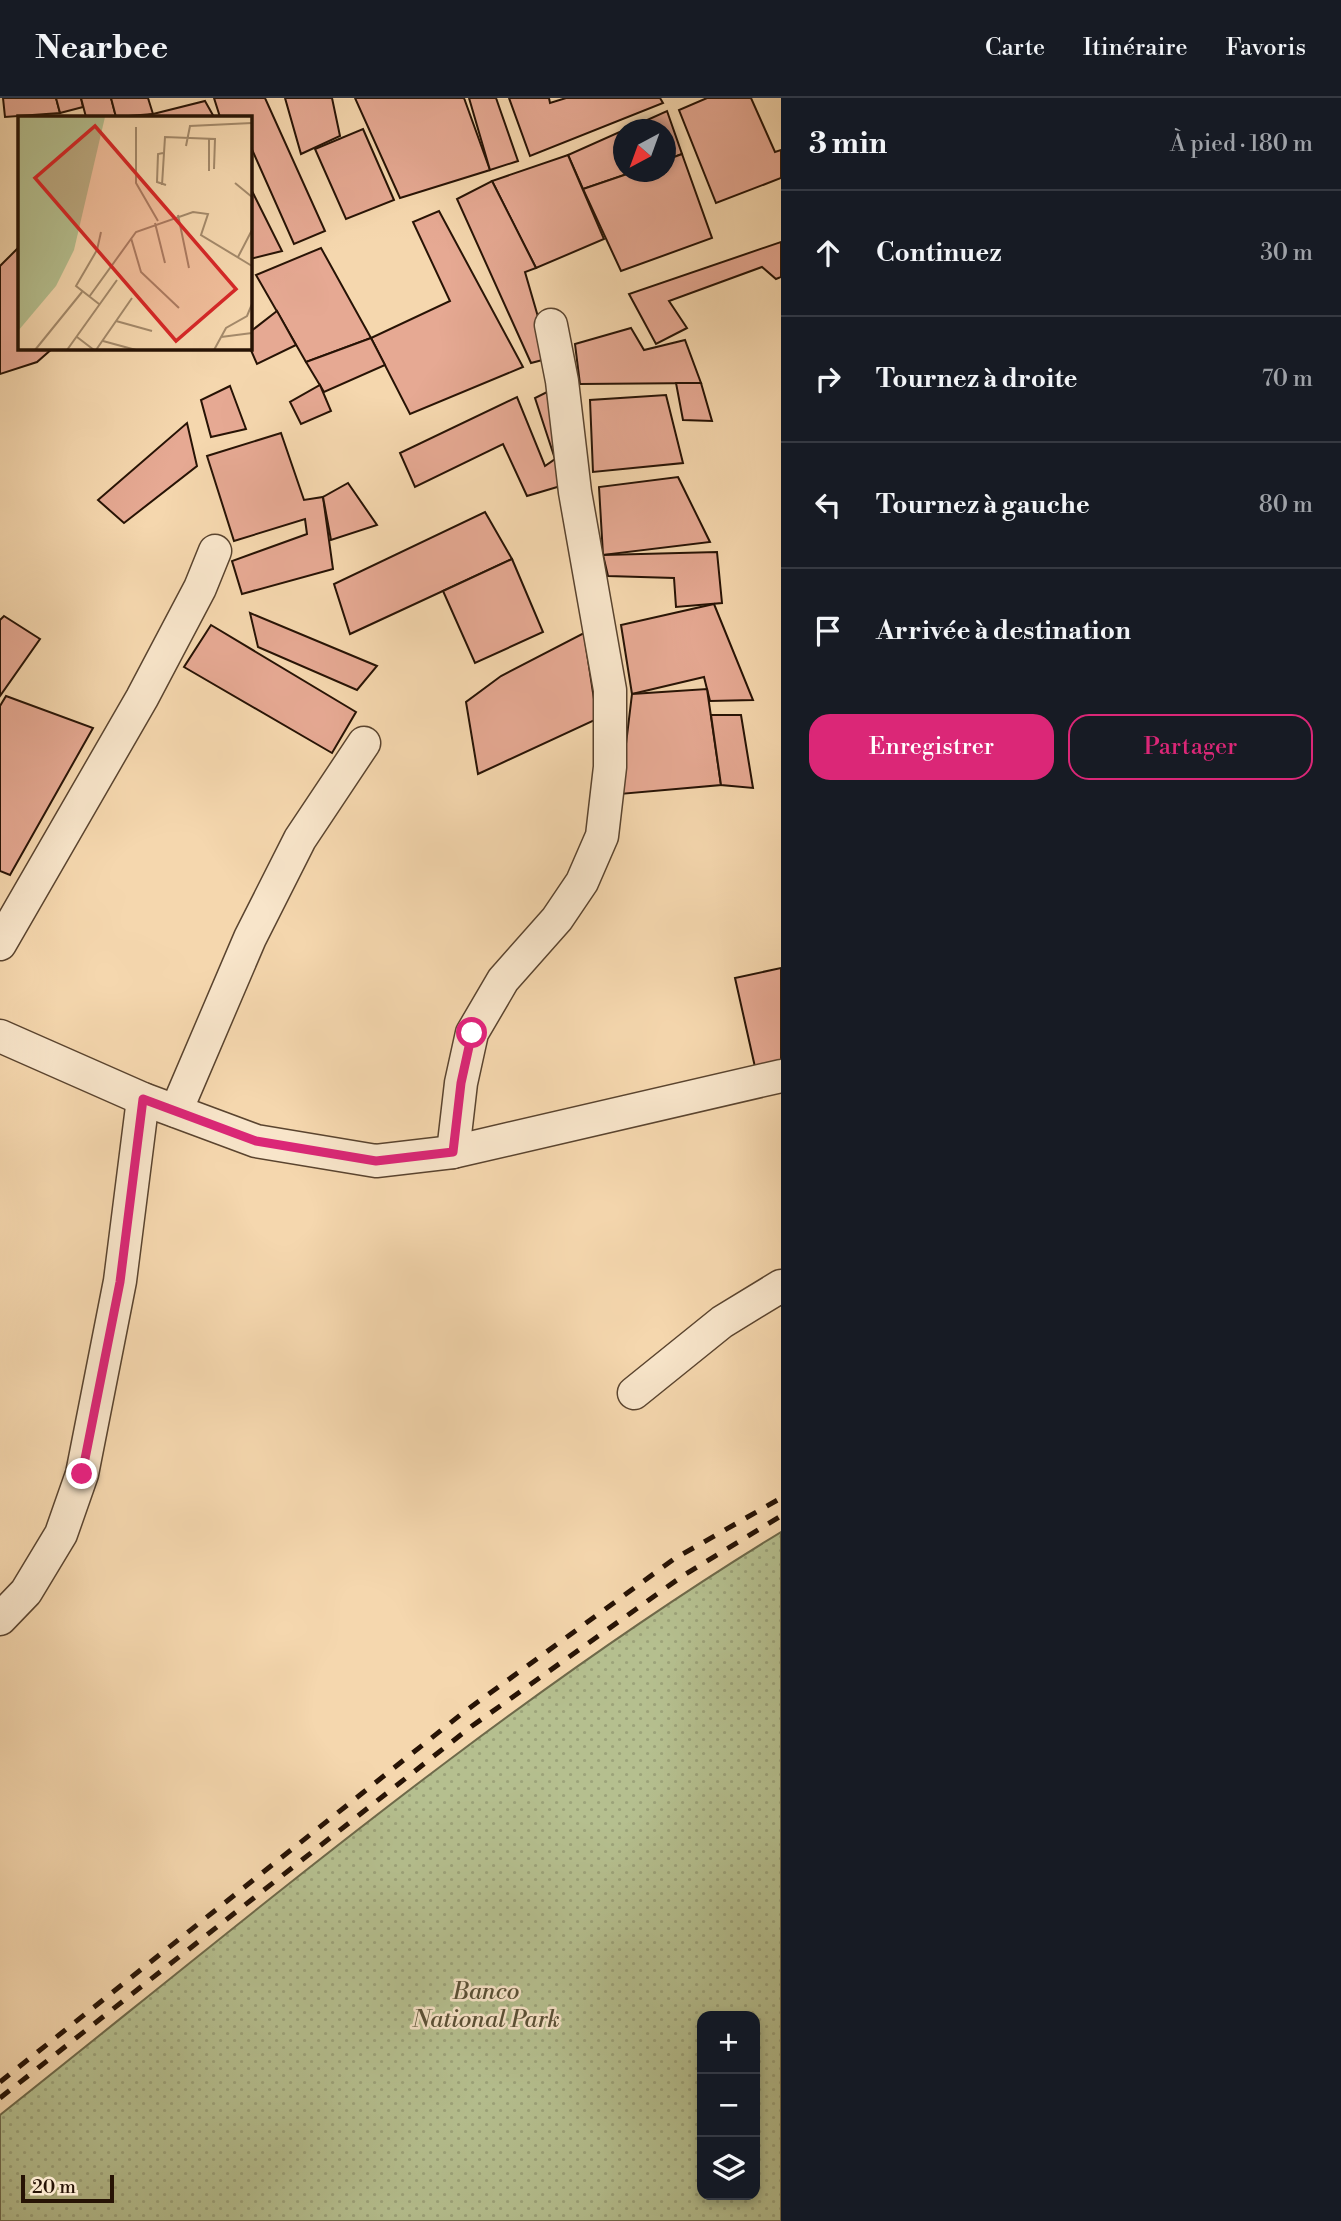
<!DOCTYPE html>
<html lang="fr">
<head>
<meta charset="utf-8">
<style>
	:root { --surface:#171b24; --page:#20242c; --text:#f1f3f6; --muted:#9ea1a6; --line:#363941; --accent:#db2777 }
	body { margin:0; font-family:"Libre Bodoni",serif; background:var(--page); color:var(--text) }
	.controls { position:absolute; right:21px; bottom:21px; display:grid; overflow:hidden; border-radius:14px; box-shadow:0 4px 10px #0003 }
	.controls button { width:63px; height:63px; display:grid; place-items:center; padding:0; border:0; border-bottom:2px solid var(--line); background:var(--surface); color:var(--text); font:35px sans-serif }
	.compass { position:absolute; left:613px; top:21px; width:63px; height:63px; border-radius:50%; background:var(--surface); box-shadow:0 4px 10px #0003; rotate:221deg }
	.scale { position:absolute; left:21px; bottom:18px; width:93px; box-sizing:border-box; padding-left:7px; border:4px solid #271305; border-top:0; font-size:19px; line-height:24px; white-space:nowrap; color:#271305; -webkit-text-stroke:5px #f8e5ca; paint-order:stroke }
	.stop { position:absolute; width:21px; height:21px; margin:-16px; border:5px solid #db2777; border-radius:50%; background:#fff }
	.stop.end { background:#db2777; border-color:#fff; box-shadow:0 2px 7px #0008 }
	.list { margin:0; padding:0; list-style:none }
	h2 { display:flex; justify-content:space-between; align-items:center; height:91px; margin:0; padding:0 28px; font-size:30px }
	h2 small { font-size:23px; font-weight:400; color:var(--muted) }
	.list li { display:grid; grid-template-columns:46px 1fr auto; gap:21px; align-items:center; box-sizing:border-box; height:126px; padding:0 28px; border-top:2px solid var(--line) }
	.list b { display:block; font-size:26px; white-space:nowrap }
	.list em { font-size:23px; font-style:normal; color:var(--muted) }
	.actions { display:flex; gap:14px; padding:21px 28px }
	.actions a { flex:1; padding:16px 0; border:2px solid var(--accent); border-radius:21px; text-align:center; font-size:24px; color:var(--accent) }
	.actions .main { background:var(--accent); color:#fff }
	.icon { flex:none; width:38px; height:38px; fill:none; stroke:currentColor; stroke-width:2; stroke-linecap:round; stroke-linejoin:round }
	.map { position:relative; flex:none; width:781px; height:2123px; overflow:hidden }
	header { display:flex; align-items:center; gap:42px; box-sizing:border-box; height:98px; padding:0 35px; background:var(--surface); border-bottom:2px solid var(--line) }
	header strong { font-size:33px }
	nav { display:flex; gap:38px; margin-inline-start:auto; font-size:24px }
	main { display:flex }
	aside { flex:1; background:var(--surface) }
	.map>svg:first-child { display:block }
	.park { fill:url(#park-dots); stroke:#6e694a; stroke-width:2; fill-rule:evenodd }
	.building { fill:#e6a993; stroke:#271305; stroke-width:2 }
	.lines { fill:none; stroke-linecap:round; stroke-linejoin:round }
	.street-casing { stroke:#5a442f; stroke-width:35 }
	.street { stroke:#f8e5ca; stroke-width:32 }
	.rail { stroke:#271305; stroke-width:5; stroke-dasharray:12 12; stroke-linecap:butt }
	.route { stroke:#db2777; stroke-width:9 }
	.labels { text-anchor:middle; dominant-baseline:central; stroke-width:5; stroke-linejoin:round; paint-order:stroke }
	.park-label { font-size:24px; font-style:italic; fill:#594f35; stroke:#f8e5ca }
	.inset-road { fill:none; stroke:#a3896a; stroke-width:2 }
	.view { fill:#d62828; fill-opacity:0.15; stroke:#d62828; stroke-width:3.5 }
	.inset-edge { fill:none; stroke:#271305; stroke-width:3.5 }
</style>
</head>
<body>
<header>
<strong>Nearbee</strong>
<nav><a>Carte</a><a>Itinéraire</a><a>Favoris</a></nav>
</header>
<main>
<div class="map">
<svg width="781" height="2123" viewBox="0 0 781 2123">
	<defs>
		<pattern id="park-dots" width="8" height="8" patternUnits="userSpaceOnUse" patternTransform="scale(1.75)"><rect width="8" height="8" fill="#b5bf8f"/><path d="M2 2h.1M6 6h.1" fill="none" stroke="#9ca37a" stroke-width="1.8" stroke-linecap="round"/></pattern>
	</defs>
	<rect width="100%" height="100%" fill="#f5d7ae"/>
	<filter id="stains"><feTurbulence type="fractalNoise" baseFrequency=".00286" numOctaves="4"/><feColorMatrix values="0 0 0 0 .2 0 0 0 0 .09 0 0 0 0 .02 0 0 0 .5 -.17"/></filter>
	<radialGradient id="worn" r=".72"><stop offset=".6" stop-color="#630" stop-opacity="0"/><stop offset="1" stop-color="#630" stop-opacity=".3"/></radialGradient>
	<path class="park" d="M781 1434V2123H0V2017C254 1815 504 1603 781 1434ZM702 1918H755V2097H702Z"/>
	<g class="building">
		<path d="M3 0H56L60 15 5 19Z"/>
		<path d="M56 0H81L83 9 60 15Z"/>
		<path d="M81 0H111L116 19H86Z"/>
		<path d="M111 0H148L153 16 116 19Z"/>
		<path d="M214 0H265L325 133 294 146 250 47V19H220Z"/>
		<path d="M285 0H332L340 38 301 56Z"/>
		<path d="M355 0H464L490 72 400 100Z"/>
		<path d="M469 0H496L518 63 490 72Z"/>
		<path d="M509 0H549L550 5 566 0H660L663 5 530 58Z"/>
		<path d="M707 0H751L775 54 781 52V80L716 105 679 12Z"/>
		<path d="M205 3 214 19H138L153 16Z"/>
		<path d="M667 13 682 56 666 62V32H625Z"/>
		<path d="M363 31 394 102 346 121 315 51Z"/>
		<path d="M624 32V74H633L583 91 568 57Z"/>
		<path d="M682 56 712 140 621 173 583 91 633 74H666V62Z"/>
		<path d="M568 57 604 141 536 170 492 83Z"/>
		<path d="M492 83 536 170 525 174 550 260 531 265 457 101Z"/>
		<path d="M250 89 282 153 250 161Z"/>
		<path d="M439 113 523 269 410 316 371 240 450 203 413 124Z"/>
		<path d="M781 144V179L776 181 762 169 669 203 687 230 656 246 629 196Z"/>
		<path d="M19 149V250H53L37 264 0 276V168Z"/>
		<path d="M321 150 371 240 306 264 256 177Z"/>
		<path d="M277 213 296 247 257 266 250 250V234Z"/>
		<path d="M631 230 644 252 685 242 701 285 580 286 575 246Z"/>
		<path d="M371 240 385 267 324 294 306 264Z"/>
		<path d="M676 285H701L712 323 683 322Z"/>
		<path d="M320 287 331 313 301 326 290 304Z"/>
		<path d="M230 288 246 331 211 339 201 302Z"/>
		<path d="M553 291 564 387 527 398 503 346 415 389 400 355 517 299 545 368 555 361 535 300Z"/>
		<path d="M666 297 683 365 593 374 590 302Z"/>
		<path d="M187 325 197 368 124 425 98 402Z"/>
		<path d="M281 335 304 402 323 399 333 471 242 496 232 463 307 436 305 421 234 443 207 358Z"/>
		<path d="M678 379 710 444 603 457 599 389Z"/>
		<path d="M348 385 377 427 331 442 323 399Z"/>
		<path d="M485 414 512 461 350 536 334 486Z"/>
		<path d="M717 454 722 505 676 509 674 480 608 478 603 457Z"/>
		<path d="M512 461 543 534 475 565 443 493Z"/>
		<path d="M714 506 753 602 710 603 704 579 632 596 621 527Z"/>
		<path d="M250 515 377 568 357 592 258 549Z"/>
		<path d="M4 518 40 541 0 598V522Z"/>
		<path d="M211 527 356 614 332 655 184 569Z"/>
		<path d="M584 535 597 621 478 676 466 604 501 578Z"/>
		<path d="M707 591 721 687 620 696 632 596Z"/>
		<path d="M6 598 93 630 10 777 0 773V608Z"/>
		<path d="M711 617H741L753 690 721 687Z"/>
		<path d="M781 870V964L755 969 735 880Z"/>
	</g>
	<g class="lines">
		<g class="street-casing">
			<g id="street">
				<path d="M0 846 142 600 200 490 215 453"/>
				<path d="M0 938 143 1001 256 1043 376 1063 453 1054 781 978"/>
				<path d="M176 1013 250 840 300 741 364 645"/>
				<path d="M453 1054 461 985 472 935 503 882 557 821 582 784 602 738 610 669V592L575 394 562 283 551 227"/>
				<path d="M634 1295 722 1224 781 1188"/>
				<path d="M0 1521 26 1494 61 1436 82 1376 120 1183 143 1001"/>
			</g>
		</g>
		<use href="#street" class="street"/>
		<g class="rail">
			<path d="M0 1984 464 1614 674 1461 781 1400"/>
			<path d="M0 2000 472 1628 684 1477 781 1418"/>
		</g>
	</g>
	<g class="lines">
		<path class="route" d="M82 1376 120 1184 143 1001 256 1043 376 1063 453 1054 461 985 472 935"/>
	</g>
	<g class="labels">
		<g class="park-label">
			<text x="486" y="1894">Banco<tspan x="486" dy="28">National Park</tspan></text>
		</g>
	</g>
	<g transform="translate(18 18)">
		<rect width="234" height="234" fill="#f5d7ae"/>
		<path d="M0 1H87L56 134 38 170 0 215Z" fill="#b5bf8f"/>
		<path class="inset-road" d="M118 11V67L140 105M168 30 172 10 234 7M145 37 140 38 139 66 148 69M191 55V22M217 67 234 81M144 69 147 21 197 23 196 53M160 99 171 152M137 107 147 147M113 122 123 156 161 192M220 141 234 114M71 181 118 116 175 96 190 98 183 119 234 150M81 188 58 170 79 134 83 116M98 205 134 215M59 221 76 234M203 221 234 217M85 225 118 234M17 234 64 176M49 234 99 164M78 234 114 182M196 234 208 212 229 200 234 188"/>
		<path class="view" d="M77 10 218 173 158 225 17 62Z"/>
		<rect width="234" height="234" class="inset-edge"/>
	</g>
	<rect width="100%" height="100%" filter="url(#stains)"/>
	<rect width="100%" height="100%" fill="url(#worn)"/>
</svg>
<div class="controls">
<button>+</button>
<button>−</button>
<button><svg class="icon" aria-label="layers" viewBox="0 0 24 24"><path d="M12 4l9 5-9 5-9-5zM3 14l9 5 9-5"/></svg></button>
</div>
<svg class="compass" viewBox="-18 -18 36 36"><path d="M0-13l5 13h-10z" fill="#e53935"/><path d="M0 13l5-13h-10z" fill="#9ea1a6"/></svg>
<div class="scale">20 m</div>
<div class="stop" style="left:472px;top:935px"></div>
<div class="stop end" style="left:82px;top:1376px"></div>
</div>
<aside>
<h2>3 min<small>À pied · 180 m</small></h2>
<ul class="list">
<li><svg class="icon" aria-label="ahead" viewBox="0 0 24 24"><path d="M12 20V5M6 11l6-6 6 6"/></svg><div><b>Continuez</b></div><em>30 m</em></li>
<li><svg class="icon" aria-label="right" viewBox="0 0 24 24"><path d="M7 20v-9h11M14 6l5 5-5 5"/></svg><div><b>Tournez à droite</b></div><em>70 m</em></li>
<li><svg class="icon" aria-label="left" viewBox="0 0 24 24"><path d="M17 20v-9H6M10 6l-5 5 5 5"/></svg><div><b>Tournez à gauche</b></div><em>80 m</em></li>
<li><svg class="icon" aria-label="arrive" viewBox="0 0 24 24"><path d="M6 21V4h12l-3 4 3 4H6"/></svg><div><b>Arrivée à destination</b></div></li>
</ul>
<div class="actions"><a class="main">Enregistrer</a><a>Partager</a></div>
</aside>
</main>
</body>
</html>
